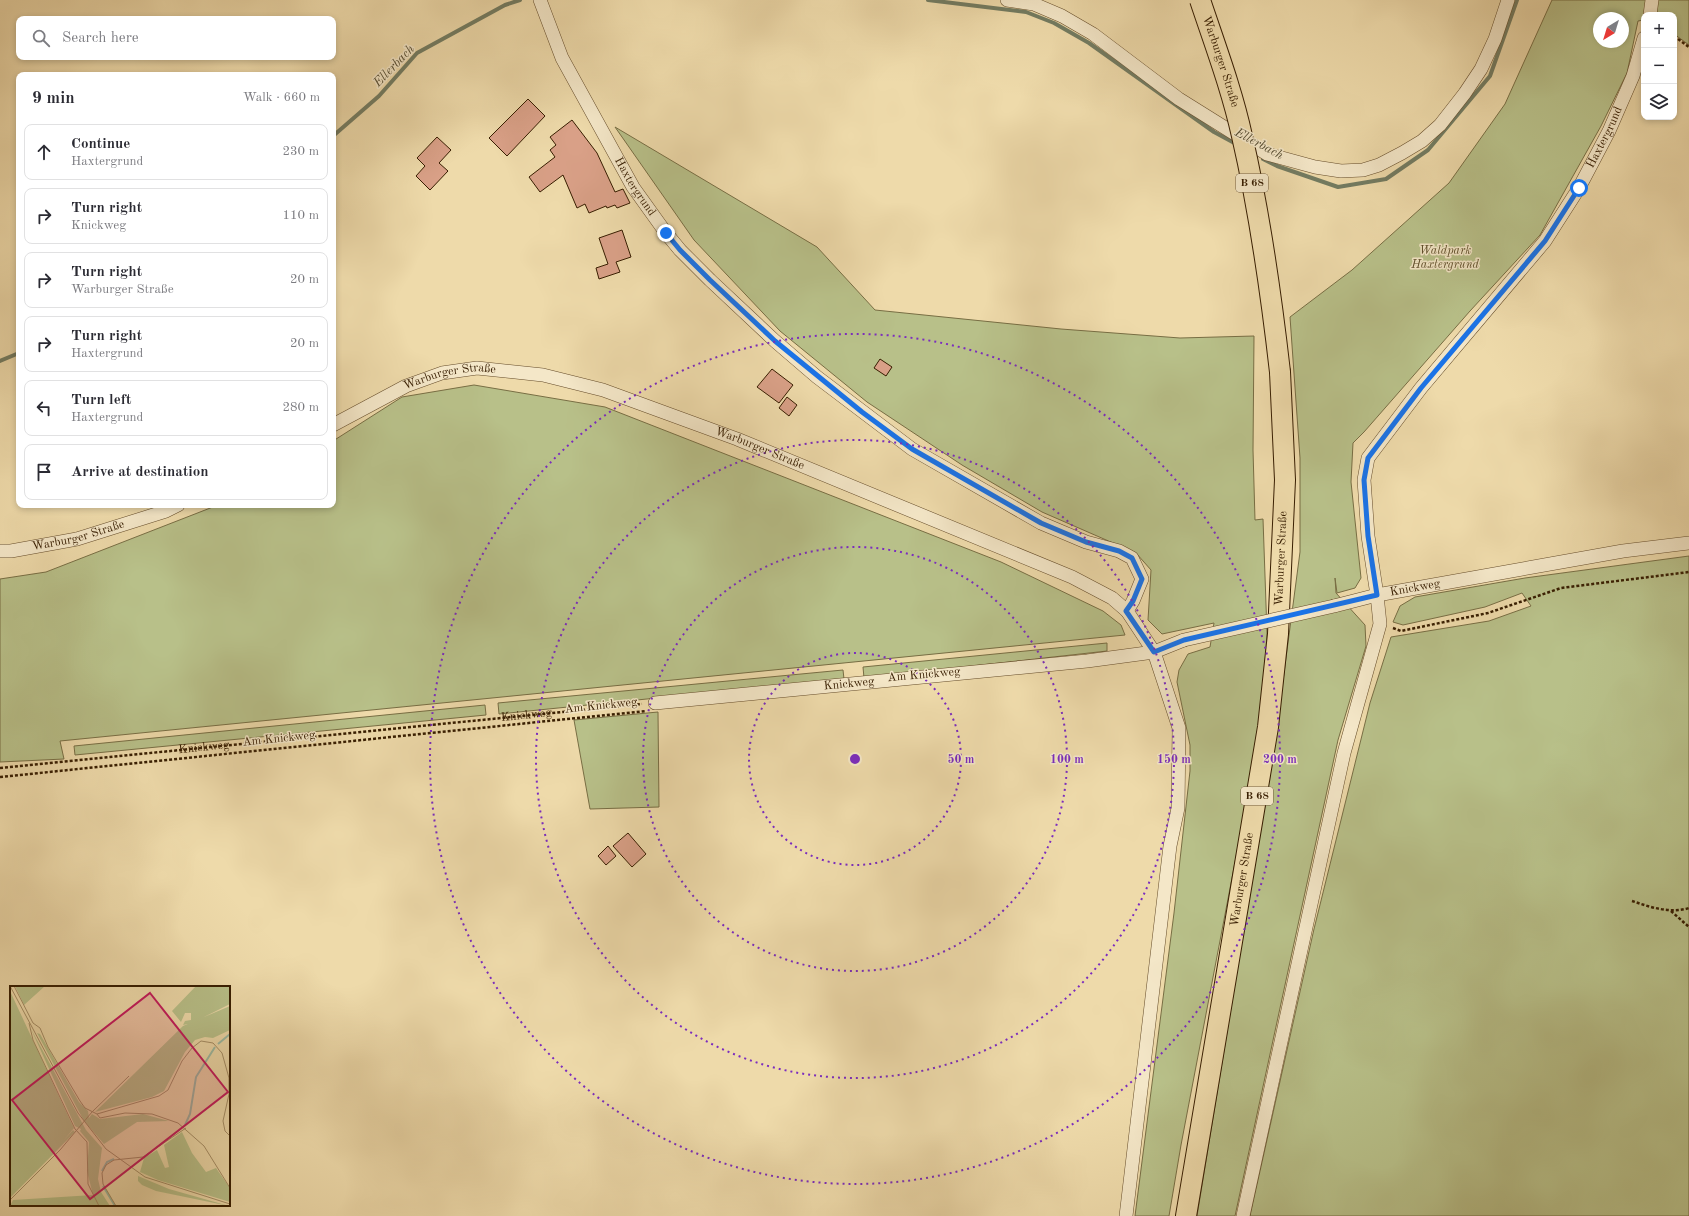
<!DOCTYPE html>
<html lang="en">
<head>
<meta charset="utf-8">
<style>
	:root { --surface:#fff; --page:#f7f7f7; --text:#2b2b33; --muted:#7c7c81; --line:#e1e1e2 }
	body { margin:0; font-family:"Old Standard TT",serif; background:var(--page); color:var(--text) }
	.controls { position:absolute; right:12px; top:12px; display:grid; overflow:hidden; border-radius:8px; box-shadow:0 2px 6px #0003 }
	.controls button { width:36px; height:36px; display:grid; place-items:center; padding:0; border:0; border-bottom:1px solid var(--line); background:var(--surface); color:var(--text); font:20px sans-serif }
	.compass { position:absolute; left:1593px; top:12px; width:36px; height:36px; border-radius:50%; background:var(--surface); box-shadow:0 2px 6px #0003; rotate:218deg }
	.stop { position:absolute; width:12px; height:12px; margin:-9px; border:3px solid #1a73e8; border-radius:50%; background:#fff }
	.stop.end { background:#1a73e8; border-color:#fff; box-shadow:0 1px 4px #0008 }
	.list { margin:0; padding:0; list-style:none }
	h2 { display:flex; justify-content:space-between; align-items:center; height:52px; margin:0; padding:0 16px; font-size:17px }
	h2 small { font-size:13px; font-weight:400; color:var(--muted) }
	.list li { display:grid; grid-template-columns:26px 1fr auto; gap:12px; align-items:center; box-sizing:border-box; height:56px; margin:0 8px 8px; padding:0 8px; border:1px solid var(--line); border-radius:8px }
	.list b { display:block; font-size:15px; white-space:nowrap }
	.list p { margin:0; font-size:13px; white-space:nowrap; color:var(--muted) }
	.list em { font-size:13px; font-style:normal; color:var(--muted) }
	.icon { flex:none; width:22px; height:22px; fill:none; stroke:currentColor; stroke-width:2; stroke-linecap:round; stroke-linejoin:round }
	.map { position:relative; flex:none; width:1689px; height:1216px; overflow:hidden }
	.search { position:absolute; background:var(--surface); box-shadow:0 2px 6px #0003; left:16px; top:16px; width:320px; height:44px; display:flex; align-items:center; gap:10px; box-sizing:border-box; padding:0 14px; border-radius:8px; color:var(--muted); font-size:15px }
	.panel { position:absolute; background:var(--surface); box-shadow:0 2px 6px #0003; left:16px; top:72px; width:320px; height:436px; border-radius:8px }
	.map>svg:first-child { display:block }
	.green { fill:#b8c089; stroke:#786e44; fill-rule:evenodd }
	.lines { fill:none; stroke-linecap:round; stroke-linejoin:round }
	.stream { stroke:#737c62; stroke-width:4 }
	.building { fill:#d9a087; stroke:#371d00 }
	.street-casing { stroke:#654c2a; stroke-width:14 }
	.primary-casing { stroke:#371d00; stroke-width:22 }
	.path { stroke:#371d00; stroke-width:2.5; stroke-dasharray:3 2; stroke-linecap:butt }
	.street { stroke:#f4e7c8; stroke-width:13 }
	.primary { stroke:#eedaaa; stroke-width:20 }
	.street-bridge-casing { stroke:#654c2a; stroke-width:14; stroke-linecap:butt }
	.primary-bridge-casing { stroke:#371d00; stroke-width:22; stroke-linecap:butt }
	.street-bridge { stroke:#f4e7c8; stroke-width:13 }
	.primary-bridge { stroke:#eedaaa; stroke-width:20 }
	.route { stroke:#1a73e8; stroke-width:5 }
	.ring { fill:none; stroke:#7b2cbf; stroke-width:2; stroke-dasharray:2 4 }
	.labels { text-anchor:middle; dominant-baseline:central; stroke-width:3; stroke-linejoin:round; paint-order:stroke }
	.shield { fill:#f4e7c8; stroke:#705a3c; stroke-width:1 }
	.shield-label { font-size:11px; font-weight:bold; fill:#371d00 }
	.street-label { font-size:12px; fill:#371d00; stroke:#f4e7c8 }
	.park-label { font-size:12px; font-style:italic; fill:#5e4e29; stroke:#f4e7c8 }
	.water-label { font-size:13px; font-style:italic; fill:#554c31; stroke:#f4e7c8 }
	.inset-river { fill:none; stroke:#9bbba4; stroke-width:2 }
	.inset-road { fill:none; stroke:#a58e66; stroke-width:1 }
	.view { fill:#c2185b; fill-opacity:0.15; stroke:#c2185b; stroke-width:2 }
	.inset-edge { fill:none; stroke:#371d00; stroke-width:2 }
	.centre { fill:#7b2cbf; stroke:#f4e7c8; stroke-width:2 }
	.ring-label { font-size:12px; text-anchor:middle; font-weight:bold; fill:#7b2cbf; stroke:#f4e7c8; stroke-width:3; stroke-linejoin:round; paint-order:stroke }
</style>
</head>
<body>
<div class="map">
<svg width="1689" height="1216" viewBox="0 0 1689 1216">
	<rect width="100%" height="100%" fill="#eedaaa"/>
	<filter id="stains"><feTurbulence type="fractalNoise" baseFrequency=".005" numOctaves="4"/><feColorMatrix values="0 0 0 0 .2 0 0 0 0 .09 0 0 0 0 .02 0 0 0 .5 -.17"/></filter>
	<radialGradient id="worn" r=".72"><stop offset=".6" stop-color="#630" stop-opacity="0"/><stop offset="1" stop-color="#630" stop-opacity=".3"/></radialGradient>
	<g class="green">
		<path d="M1552 0H1689V45L1674 34V15H1644V20L1638 21 1627 73 1601 126 1540 235 1470 311 1364 432 1353 443 1351 482 1361 578 1355 588 1337 593 1335 578 1336 593 1365 625 1366 646 1338 740 1235 1216H1197L1277 726 1300 552V458L1290 317 1352 270 1449 183 1505 104ZM1599 18H1623V42H1599Z"/>
		<path d="M615 127 817 247 875 310 1061 329 1180 338 1254 336 1253 450 1255 520 1263 519 1267 633 1261 726 1181 1145 1169 1216H1135L1174 913 1190 771V745L1177 682 1179 670 1188 654 1210 647 1214 623 1162 634 1148 620 1151 570 1136 553 1042 512 962 465 867 402 780 331 694 240Z"/>
		<path d="M474 385 605 407 1001 562 1103 611 1121 625 1125 635 60 741 64 759 0 762V579L46 572 218 505H333V441L402 397Z"/>
		<path d="M1689 556V1216H1250L1314 929 1370 703 1391 637 1489 621 1531 606 1522 593 1485 607 1403 625 1393 622 1400 606 1415 597 1525 578Z"/>
		<path d="M1107 643V651L864 678 863 667Z"/>
		<path d="M843 670 844 679 499 714 498 703Z"/>
		<path d="M485 705 486 715 75 755 74 746Z"/>
		<path d="M658 712 659 807 590 809 574 720Z"/>
	</g>
	<g class="lines">
		<g class="stream">
			<path d="M928 0 1026 12 1054 23 1089 43 1214 132 1238 145"/>
			<path d="M333 136 379 96 417 53 505 5 520 0"/>
			<path d="M1263 159 1277 166 1338 187 1386 179 1428 150 1490 76 1517 0"/>
			<path d="M0 361 19 353"/>
		</g>
	</g>
	<g class="building">
		<path d="M528 99 545 116 507 156 489 138Z"/>
		<path d="M572 120 597 153 615 192 623 189 630 203 617 208 615 205 607 208 606 206 589 213 585 204 577 208 563 175 540 192 529 177 555 157 550 150 556 145 550 137Z"/>
		<path d="M437 137 451 150 439 163 448 171 430 190 416 176 425 166 417 158Z"/>
		<path d="M622 230 631 257 616 262 620 272 599 279 596 268 608 264 599 238Z"/>
		<path d="M880 359 892 367 886 376 874 368Z"/>
		<path d="M772 369 793 385 779 403 757 387Z"/>
		<path d="M787 397 797 405 789 416 779 408Z"/>
		<path d="M628 833 646 854 632 867 613 846Z"/>
		<path d="M608 846 616 856 606 865 598 856Z"/>
	</g>
	<g class="lines">
		<g class="street-casing">
			<g id="street">
				<path id="s2" d="M540 0 562 58 633 187 666 233 680 250 710 280 775 341 817 377 912 449 1041 523 1086 542 1119 551 1132 558 1142 579 1133 601 1127 611"/>
				<path d="M1007 0 1034 4 1062 16 1093 34 1179 99 1267 154 1315 167 1341 171 1363 170 1379 165 1402 153 1422 141 1440 125 1465 93 1481 69 1495 39 1508 0"/>
				<path d="M1650 15 1652 0"/>
				<path id="s3" d="M333 425 406 386 442 373 477 368 543 375 603 390 737 439 1072 577 1112 598 1127 611 1154 652 1179 728 1178 808 1170 846 1126 1216"/>
				<path id="s4" d="M0 551H11L77 539 166 511 178 505"/>
				<path id="s5" d="M1334 606 1377 595 1623 551 1689 543"/>
				<path id="s6" d="M655 703 1087 661 1154 652 1184 640"/>
				<path id="s7" d="M1243 1216 1344 753 1380 624 1377 595 1368 536 1364 480 1368 458 1421 388 1545 241 1579 188 1609 131 1633 76 1644 38"/>
			</g>
		</g>
		<g class="primary-casing">
			<g id="primary">
				<path id="s8" d="M1186 1216 1268 727 1278 634 1285 480 1280 372"/>
			</g>
		</g>
		<g class="path">
			<path d="M1674 36 1689 47"/>
			<path d="M1393 628 1401 631 1488 613 1561 588 1689 572"/>
			<path id="s1" d="M0 768 642 704"/>
			<path d="M0 777 646 711"/>
			<path d="M1632 901C1650 907 1670 914 1689 908"/>
			<path d="M1671 911 1689 927"/>
		</g>
		<use href="#street" class="street"/>
		<use href="#primary" class="primary"/>
		<g class="street-bridge-casing">
			<path id="street-bridge" d="M1184 640 1334 606"/>
		</g>
		<g class="primary-bridge-casing">
			<g id="primary-bridge">
				<path id="s9" d="M1200 0C1215 45 1232 90 1242 136 1260 214 1271 293 1280 372"/>
			</g>
		</g>
		<use href="#street-bridge" class="street-bridge"/>
		<use href="#primary-bridge" class="primary-bridge"/>
	</g>
	<g class="lines">
		<path class="route" d="M666 233 680 250 710 280 775 341 862 412 912 449 1041 523 1086 542 1119 551 1132 558 1142 579 1133 601 1126 611 1154 652 1184 640 1377 595 1368 536 1364 480 1368 458 1421 388 1545 241 1579 188"/>
	</g>
	<g class="ring">
		<circle cx="855" cy="759" r="106"/>
		<circle cx="855" cy="759" r="212"/>
		<circle cx="855" cy="759" r="319"/>
		<circle cx="855" cy="759" r="425"/>
	</g>
	<g class="labels">
		<g class="shield">
			<rect x="1236" y="174" width="32" height="18" rx="3"/>
			<rect x="1241" y="787" width="32" height="18" rx="3"/>
		</g>
		<g class="shield-label">
			<text x="1252" y="183">B 68</text>
			<text x="1257" y="796">B 68</text>
		</g>
		<g class="street-label">
			<text stroke="none"><textPath href="#s9" startOffset="65">Warburger Straße</textPath></text>
			<text stroke="none"><textPath href="#s7" startOffset="1175">Haxtergrund</textPath></text>
			<text stroke="none"><textPath href="#s2" startOffset="210">Haxtergrund</textPath></text>
			<text stroke="none"><textPath href="#s3" startOffset="128">Warburger Straße</textPath></text>
			<text stroke="none"><textPath href="#s3" startOffset="452">Warburger Straße</textPath></text>
			<text stroke="none"><textPath href="#s4" startOffset="80">Warburger Straße</textPath></text>
			<text stroke="none"><textPath href="#s8" startOffset="665">Warburger Straße</textPath></text>
			<text stroke="none"><textPath href="#s5" startOffset="83">Knickweg</textPath></text>
			<text transform="translate(924 675) rotate(-5)">Am Knickweg</text>
			<text stroke="none"><textPath href="#s6" startOffset="195">Knickweg</textPath></text>
			<text transform="translate(601 706) rotate(-6)">Am Knickweg</text>
			<text stroke="none"><textPath href="#s1" startOffset="529">Knickweg</textPath></text>
			<text transform="translate(279 739) rotate(-6)">Am Knickweg</text>
			<text stroke="none"><textPath href="#s1" startOffset="205">Knickweg</textPath></text>
			<text stroke="none"><textPath href="#s8" startOffset="341">Warburger Straße</textPath></text>
		</g>
		<g class="park-label">
			<text x="1445" y="251">Waldpark<tspan x="1445" dy="14">Haxtergrund</tspan></text>
		</g>
		<g class="water-label">
			<text transform="translate(394 66) rotate(-46)">Ellerbach</text>
			<text transform="translate(1259 144) rotate(28)">Ellerbach</text>
		</g>
	</g>
	<g transform="translate(10 986)">
		<rect width="220" height="220" fill="#eedaaa"/>
		<path d="M5 0H35L14 19ZM186 0H220V18L182 37 173 39 175 35 181 34V27H175L171 36 162 25ZM0 5 61 136 64 142 54 154 63 144 65 146 0 212ZM220 20V44L203 52 195 51 185 54 175 66 154 105 142 111 85 126 173 40ZM21 43 76 144 92 162 88 193 91 206 100 220H0L3 214 83 209 77 185 79 156 70 145 71 143 65 140ZM27 47 30 48 69 116 78 125 79 132 82 128 90 133 133 128 159 135 127 136 94 158 74 135ZM172 146 182 167 196 186 206 182 220 202V216L148 194 130 186 134 172 147 164 155 182 159 181 154 159ZM128 190 159 203 219 220 146 205 132 199 128 195Z" fill="#b8c089"/>
		<path class="inset-river" d="M208 58 220 48M175 139 180 128 186 91 205 61M92 185 97 176 104 173M93 200 105 220"/>
		<path class="inset-road" d="M0 0 68 127 96 163 135 191 220 218M4 0 23 37 30 42 38 61 70 115 75 122 87 128 149 110 158 104 172 75 182 62 191 55 203 57 212 67 219 92V108L213 135 215 145 220 150M19 37 23 54 65 143 77 156 78 198 89 220M87 128 90 132 115 127 142 128 168 137 194 160 220 202M0 214 50 164 82 126 119 90M106 220 93 198 92 187 96 179 104 174 133 171 176 142"/>
		<path class="view" d="M140 7 218 106 80 213 2 114Z"/>
		<rect width="220" height="220" class="inset-edge"/>
	</g>
	<circle cx="855" cy="759" r="6" class="centre"/>
	<g class="ring-label">
		<text x="961" y="763">50 m</text>
		<text x="1067" y="763">100 m</text>
		<text x="1174" y="763">150 m</text>
		<text x="1280" y="763">200 m</text>
	</g>
	<rect width="100%" height="100%" filter="url(#stains)"/>
	<rect width="100%" height="100%" fill="url(#worn)"/>
</svg>
<div class="controls">
<button>+</button>
<button>−</button>
<button><svg class="icon" aria-label="layers" viewBox="0 0 24 24"><path d="M12 4l9 5-9 5-9-5zM3 14l9 5 9-5"/></svg></button>
</div>
<svg class="compass" viewBox="-18 -18 36 36"><path d="M0-13l5 13h-10z" fill="#e53935"/><path d="M0 13l5-13h-10z" fill="#7c7c81"/></svg>
<div class="stop" style="left:1579px;top:188px"></div>
<div class="stop end" style="left:666px;top:233px"></div>
<div class="search"><svg class="icon" aria-label="search" viewBox="0 0 24 24"><circle cx="10" cy="10" r="6"/><path d="M15 15l6 6"/></svg>Search here</div>
<section class="panel">
<h2>9 min<small>Walk · 660 m</small></h2>
<ul class="list">
<li><svg class="icon" aria-label="ahead" viewBox="0 0 24 24"><path d="M12 20V5M6 11l6-6 6 6"/></svg><div><b>Continue</b><p>Haxtergrund</p></div><em>230 m</em></li>
<li><svg class="icon" aria-label="right" viewBox="0 0 24 24"><path d="M7 20v-9h11M14 6l5 5-5 5"/></svg><div><b>Turn right</b><p>Knickweg</p></div><em>110 m</em></li>
<li><svg class="icon" aria-label="right" viewBox="0 0 24 24"><path d="M7 20v-9h11M14 6l5 5-5 5"/></svg><div><b>Turn right</b><p>Warburger Straße</p></div><em>20 m</em></li>
<li><svg class="icon" aria-label="right" viewBox="0 0 24 24"><path d="M7 20v-9h11M14 6l5 5-5 5"/></svg><div><b>Turn right</b><p>Haxtergrund</p></div><em>20 m</em></li>
<li><svg class="icon" aria-label="left" viewBox="0 0 24 24"><path d="M17 20v-9H6M10 6l-5 5 5 5"/></svg><div><b>Turn left</b><p>Haxtergrund</p></div><em>280 m</em></li>
<li><svg class="icon" aria-label="arrive" viewBox="0 0 24 24"><path d="M6 21V4h12l-3 4 3 4H6"/></svg><div><b>Arrive at destination</b></div></li>
</ul>
</section>
</div>
</body>
</html>
